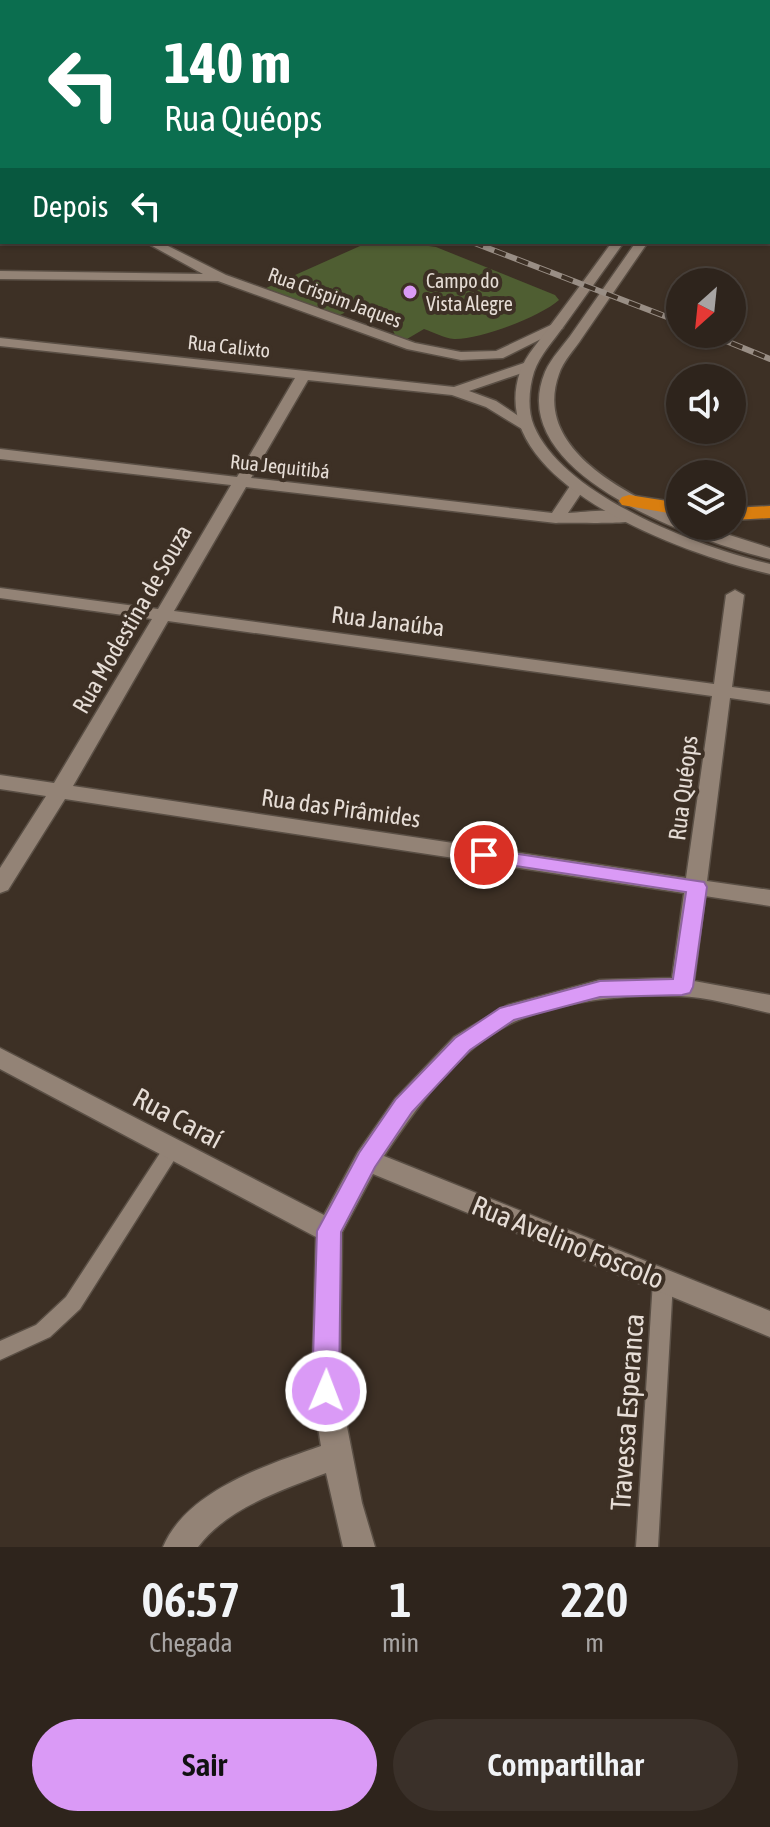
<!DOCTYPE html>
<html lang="pt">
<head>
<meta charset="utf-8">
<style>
	:root { --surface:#2e241c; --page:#3a3029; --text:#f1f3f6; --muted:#a7a4a3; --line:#49413b; --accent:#da9af6 }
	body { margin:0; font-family:"Asap Condensed",sans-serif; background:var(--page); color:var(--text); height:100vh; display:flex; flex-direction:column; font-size:30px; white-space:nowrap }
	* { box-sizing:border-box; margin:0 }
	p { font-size:26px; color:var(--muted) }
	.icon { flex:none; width:44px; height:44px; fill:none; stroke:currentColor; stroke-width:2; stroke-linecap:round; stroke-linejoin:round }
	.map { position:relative; height:1547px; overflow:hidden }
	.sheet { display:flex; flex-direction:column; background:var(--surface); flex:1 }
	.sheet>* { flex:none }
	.banner { position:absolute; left:0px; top:0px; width:770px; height:244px; box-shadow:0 2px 6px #0004,0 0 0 2px var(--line); background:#0b6e4f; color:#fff; overflow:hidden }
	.needle { width:52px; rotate:207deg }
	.controls { position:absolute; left:666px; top:268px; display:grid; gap:16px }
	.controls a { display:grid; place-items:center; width:80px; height:80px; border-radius:50%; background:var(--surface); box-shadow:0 2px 6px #0004,0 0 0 2px var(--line); font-size:40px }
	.pin { position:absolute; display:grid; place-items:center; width:68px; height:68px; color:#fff; margin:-34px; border:4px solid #fff; border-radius:50%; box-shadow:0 2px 8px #0007 }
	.me { position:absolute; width:88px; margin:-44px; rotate:1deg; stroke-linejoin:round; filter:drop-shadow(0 0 6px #0008) }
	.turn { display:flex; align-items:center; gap:28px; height:168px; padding:0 32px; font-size:36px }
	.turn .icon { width:104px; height:104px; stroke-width:2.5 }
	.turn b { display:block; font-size:56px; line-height:68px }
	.then { display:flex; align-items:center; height:76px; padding:0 32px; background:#0003; gap:16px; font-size:30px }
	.eta { display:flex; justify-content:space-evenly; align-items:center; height:136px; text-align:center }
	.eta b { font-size:48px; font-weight:600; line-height:56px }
	.button { display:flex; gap:16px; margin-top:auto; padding:16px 32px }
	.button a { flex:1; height:92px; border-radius:48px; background:var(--accent); color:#111; font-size:32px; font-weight:600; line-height:92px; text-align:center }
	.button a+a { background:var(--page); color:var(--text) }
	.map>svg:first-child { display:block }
	.green { fill:#4f5e32 }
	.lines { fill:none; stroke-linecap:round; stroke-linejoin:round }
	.river { fill:#041d24; fill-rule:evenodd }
	.lane-casing { stroke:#5a4f45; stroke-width:3 }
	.street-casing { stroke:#5a4f45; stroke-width:3 }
	.secondary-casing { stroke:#5a4f45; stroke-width:3 }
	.primary-casing { stroke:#5a4f45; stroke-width:3 }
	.highway-casing { stroke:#5a4f45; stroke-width:3 }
	.lane { fill:#938376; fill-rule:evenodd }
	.street { fill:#938376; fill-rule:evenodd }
	.secondary { fill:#938376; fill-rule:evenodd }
	.primary { fill:#bd8038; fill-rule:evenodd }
	.highway { fill:#d97e0f; fill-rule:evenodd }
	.rail-casing { stroke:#998e85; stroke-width:6 }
	.rail { stroke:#3d3025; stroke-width:4; stroke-dasharray:12; stroke-linecap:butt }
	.route { fill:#da9af6; stroke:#8e64a0; stroke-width:2 }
	.poi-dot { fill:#da9af6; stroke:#3d3025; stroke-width:3 }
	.labels { text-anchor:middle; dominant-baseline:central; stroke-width:8; stroke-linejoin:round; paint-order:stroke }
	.far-poi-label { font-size:20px; fill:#e6ddd6; stroke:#3d3025; text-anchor:start }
	.far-street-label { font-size:20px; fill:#e6ddd6; stroke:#3d3025 }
	.street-label { font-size:24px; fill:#e6ddd6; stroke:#3d3025 }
	.near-street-label { font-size:28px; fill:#e6ddd6; stroke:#3d3025 }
</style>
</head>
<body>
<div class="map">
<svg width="770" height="1547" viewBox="0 0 770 1547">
	<rect width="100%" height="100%" fill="#3d3025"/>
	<path class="green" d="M369,242h30l37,5 119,48 4,5c-19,17 -80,40 -105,39 -10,-1 -21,-7 -30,-10l-17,10 -12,-4 -6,-14 -35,-13 -16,8 -72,-28z"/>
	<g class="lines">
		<path class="river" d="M376,0h25l1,2h-25z"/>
		<defs>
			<path id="lane" d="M172,1142l6,2 3,5 -3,5 -98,155 -30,28 -50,23v-19l36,-16 30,-28 100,-153z
				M663,1272l7,3 3,6 -15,266h-22l17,-266 3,-6z"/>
			<path id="street" d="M66,0h18l1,2h-18z
				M338,0h13l1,2h-13z
				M0,30l2,1v6l-2,-1z
				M0,53l2,1v6l-2,-1z
				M0,74h2v6h-2z
				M0,145h2v8h-2z
				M0,201h2v8h-2z
				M145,242h15l66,33 189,68 46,9 35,-1 55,-26 12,3 -60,30 -42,2 -54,-11 -189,-68 -218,-2v-8l203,3z
				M0,338l454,49 70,-24h10v6l-65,22 27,10 36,24 2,3 -7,4 -41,-25 -34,-12 -144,-15 -57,98 301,35 20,-30 6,-2 8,5 -18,27c20,-1 56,-7 71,6 -7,6 -68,3 -83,4l-310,-36 -72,124 540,73 12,-89 9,-5 9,5 -12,92 38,5v12l-40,-6 -23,183 63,9v16l-65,-10 -11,85 76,14v18c-29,-6 -61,-16 -91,-17 -52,-2 -114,4 -163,25 -56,24 -99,86 -132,135l386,155v26l-397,-163 -31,58 -2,159 22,112 13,44h-32l-17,-74c-44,17 -99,35 -128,74h-35c24,-57 104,-82 158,-101l-9,-55 4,-154 -316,-168v-21l324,167 34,-63 37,-53 59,-62 54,-32 92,-25 72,-2 12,-85 -619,-94 -57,91 -8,3v-25l46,-72 -46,-7v-14l54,8 98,-164 -152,-21v-10l158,21 73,-124 -231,-26v-10l237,28 58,-99 -295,-32zM168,621l544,75 -26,182 -613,-92z"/>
			<path id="secondary" d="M368,0h12l1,2h-12z
				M414,0h13l1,2h-13z
				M694,0h8l1,2h-8z
				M768,33h2v6h-2z
				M768,107h2v9h-2z
				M768,143h2v7h-2z
				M612,242h12c-20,28 -40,56 -60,84 -11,15 -24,29 -30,46 -5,16 -7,38 0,54 29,70 167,122 236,138v10c-80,-18 -288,-90 -250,-202 6,-18 20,-31 30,-46 21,-28 42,-56 62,-84z
				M636,242h12c-22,32 -44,64 -66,96 -7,11 -19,23 -23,36 -27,75 67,119 121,144v8h21l69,22v11c-70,-17 -268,-84 -225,-187 6,-14 19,-27 28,-40 21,-30 42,-60 63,-90z"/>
			<path id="primary" d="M602,0h8l1,2h-8z"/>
			<path id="highway" d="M638,0h10l1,2h-10z
				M659,0h11l1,2h-11z
				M768,166h2v11h-2z
				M768,223h2v12h-2z
				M629,495l51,8v12l-58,-10 -3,-4 3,-4z
				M770,506v12l-38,2v-12z"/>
		</defs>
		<use href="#lane" class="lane-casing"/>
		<use href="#street" class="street-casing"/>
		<use href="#secondary" class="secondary-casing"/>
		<use href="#primary" class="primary-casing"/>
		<use href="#highway" class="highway-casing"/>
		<use href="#lane" class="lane"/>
		<use href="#street" class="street"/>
		<use href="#secondary" class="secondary"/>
		<use href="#primary" class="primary"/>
		<use href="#highway" class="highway"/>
		<defs>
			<path id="rail" d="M472,242l208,80
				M709,334l61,25"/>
		</defs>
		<use href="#rail" class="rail-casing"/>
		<use href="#rail" class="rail"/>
	</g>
	<path class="route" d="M484,849l220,33 3,5 -14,100 -3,6 -8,2 -82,2 -86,23 -44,30 -58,62 -37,55 -34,65 -2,159 -4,9 -9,4 -10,-4 -4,-9 5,-160 42,-78 37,-54 59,-61 45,-30 100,-27 73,-2 13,-87 -209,-32 -2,-5z"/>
	<circle class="poi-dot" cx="410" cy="292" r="8"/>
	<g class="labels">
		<g class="far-poi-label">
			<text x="426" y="280">Campo do<tspan x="426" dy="23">Vista Alegre</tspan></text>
		</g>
		<g class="far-street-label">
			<text transform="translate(335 297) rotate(20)">Rua Crispim Jaques</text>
			<text transform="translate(229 346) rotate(6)">Rua Calixto</text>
			<text transform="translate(280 466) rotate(6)">Rua Jequitibá</text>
		</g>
		<g class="street-label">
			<text transform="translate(132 619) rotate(-60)">Rua Modestina de Souza</text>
			<text transform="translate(388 621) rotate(7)">Rua Janaúba</text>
			<text transform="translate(683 788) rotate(-83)">Rua Quéops</text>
			<text transform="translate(341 808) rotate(8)">Rua das Pirâmides</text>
		</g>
		<g class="near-street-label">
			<text transform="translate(178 1118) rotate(28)">Rua Caraí</text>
			<text transform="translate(568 1242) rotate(22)">Rua Avelino Foscolo</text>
			<text transform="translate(627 1412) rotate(-86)">Travessa Esperanca</text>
		</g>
	</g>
</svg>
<div class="controls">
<a><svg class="needle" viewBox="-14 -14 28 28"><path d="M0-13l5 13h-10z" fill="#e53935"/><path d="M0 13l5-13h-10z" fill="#a7a4a3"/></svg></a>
<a><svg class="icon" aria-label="sound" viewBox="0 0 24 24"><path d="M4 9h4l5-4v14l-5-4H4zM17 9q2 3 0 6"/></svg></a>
<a><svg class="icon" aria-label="layers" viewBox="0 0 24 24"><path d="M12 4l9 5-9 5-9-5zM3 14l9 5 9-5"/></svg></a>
</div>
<div class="pin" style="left:484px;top:855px;background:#d93025"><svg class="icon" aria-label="arrive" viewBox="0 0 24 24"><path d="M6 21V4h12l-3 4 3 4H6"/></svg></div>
<svg class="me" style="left:326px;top:1391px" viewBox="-20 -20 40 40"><circle r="17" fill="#da9af6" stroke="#fff" stroke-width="3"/><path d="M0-11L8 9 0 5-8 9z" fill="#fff"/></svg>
<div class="banner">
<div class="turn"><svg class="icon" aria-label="left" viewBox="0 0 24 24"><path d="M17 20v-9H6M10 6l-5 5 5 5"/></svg><div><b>140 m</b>Rua Quéops</div></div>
<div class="then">Depois<svg class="icon" aria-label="left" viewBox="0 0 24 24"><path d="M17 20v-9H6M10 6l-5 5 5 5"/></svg></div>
</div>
</div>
<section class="sheet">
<div class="eta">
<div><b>06:57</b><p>Chegada</p></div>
<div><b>1</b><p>min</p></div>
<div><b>220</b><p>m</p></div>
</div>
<div class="button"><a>Sair</a><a>Compartilhar</a></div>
</section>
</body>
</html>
